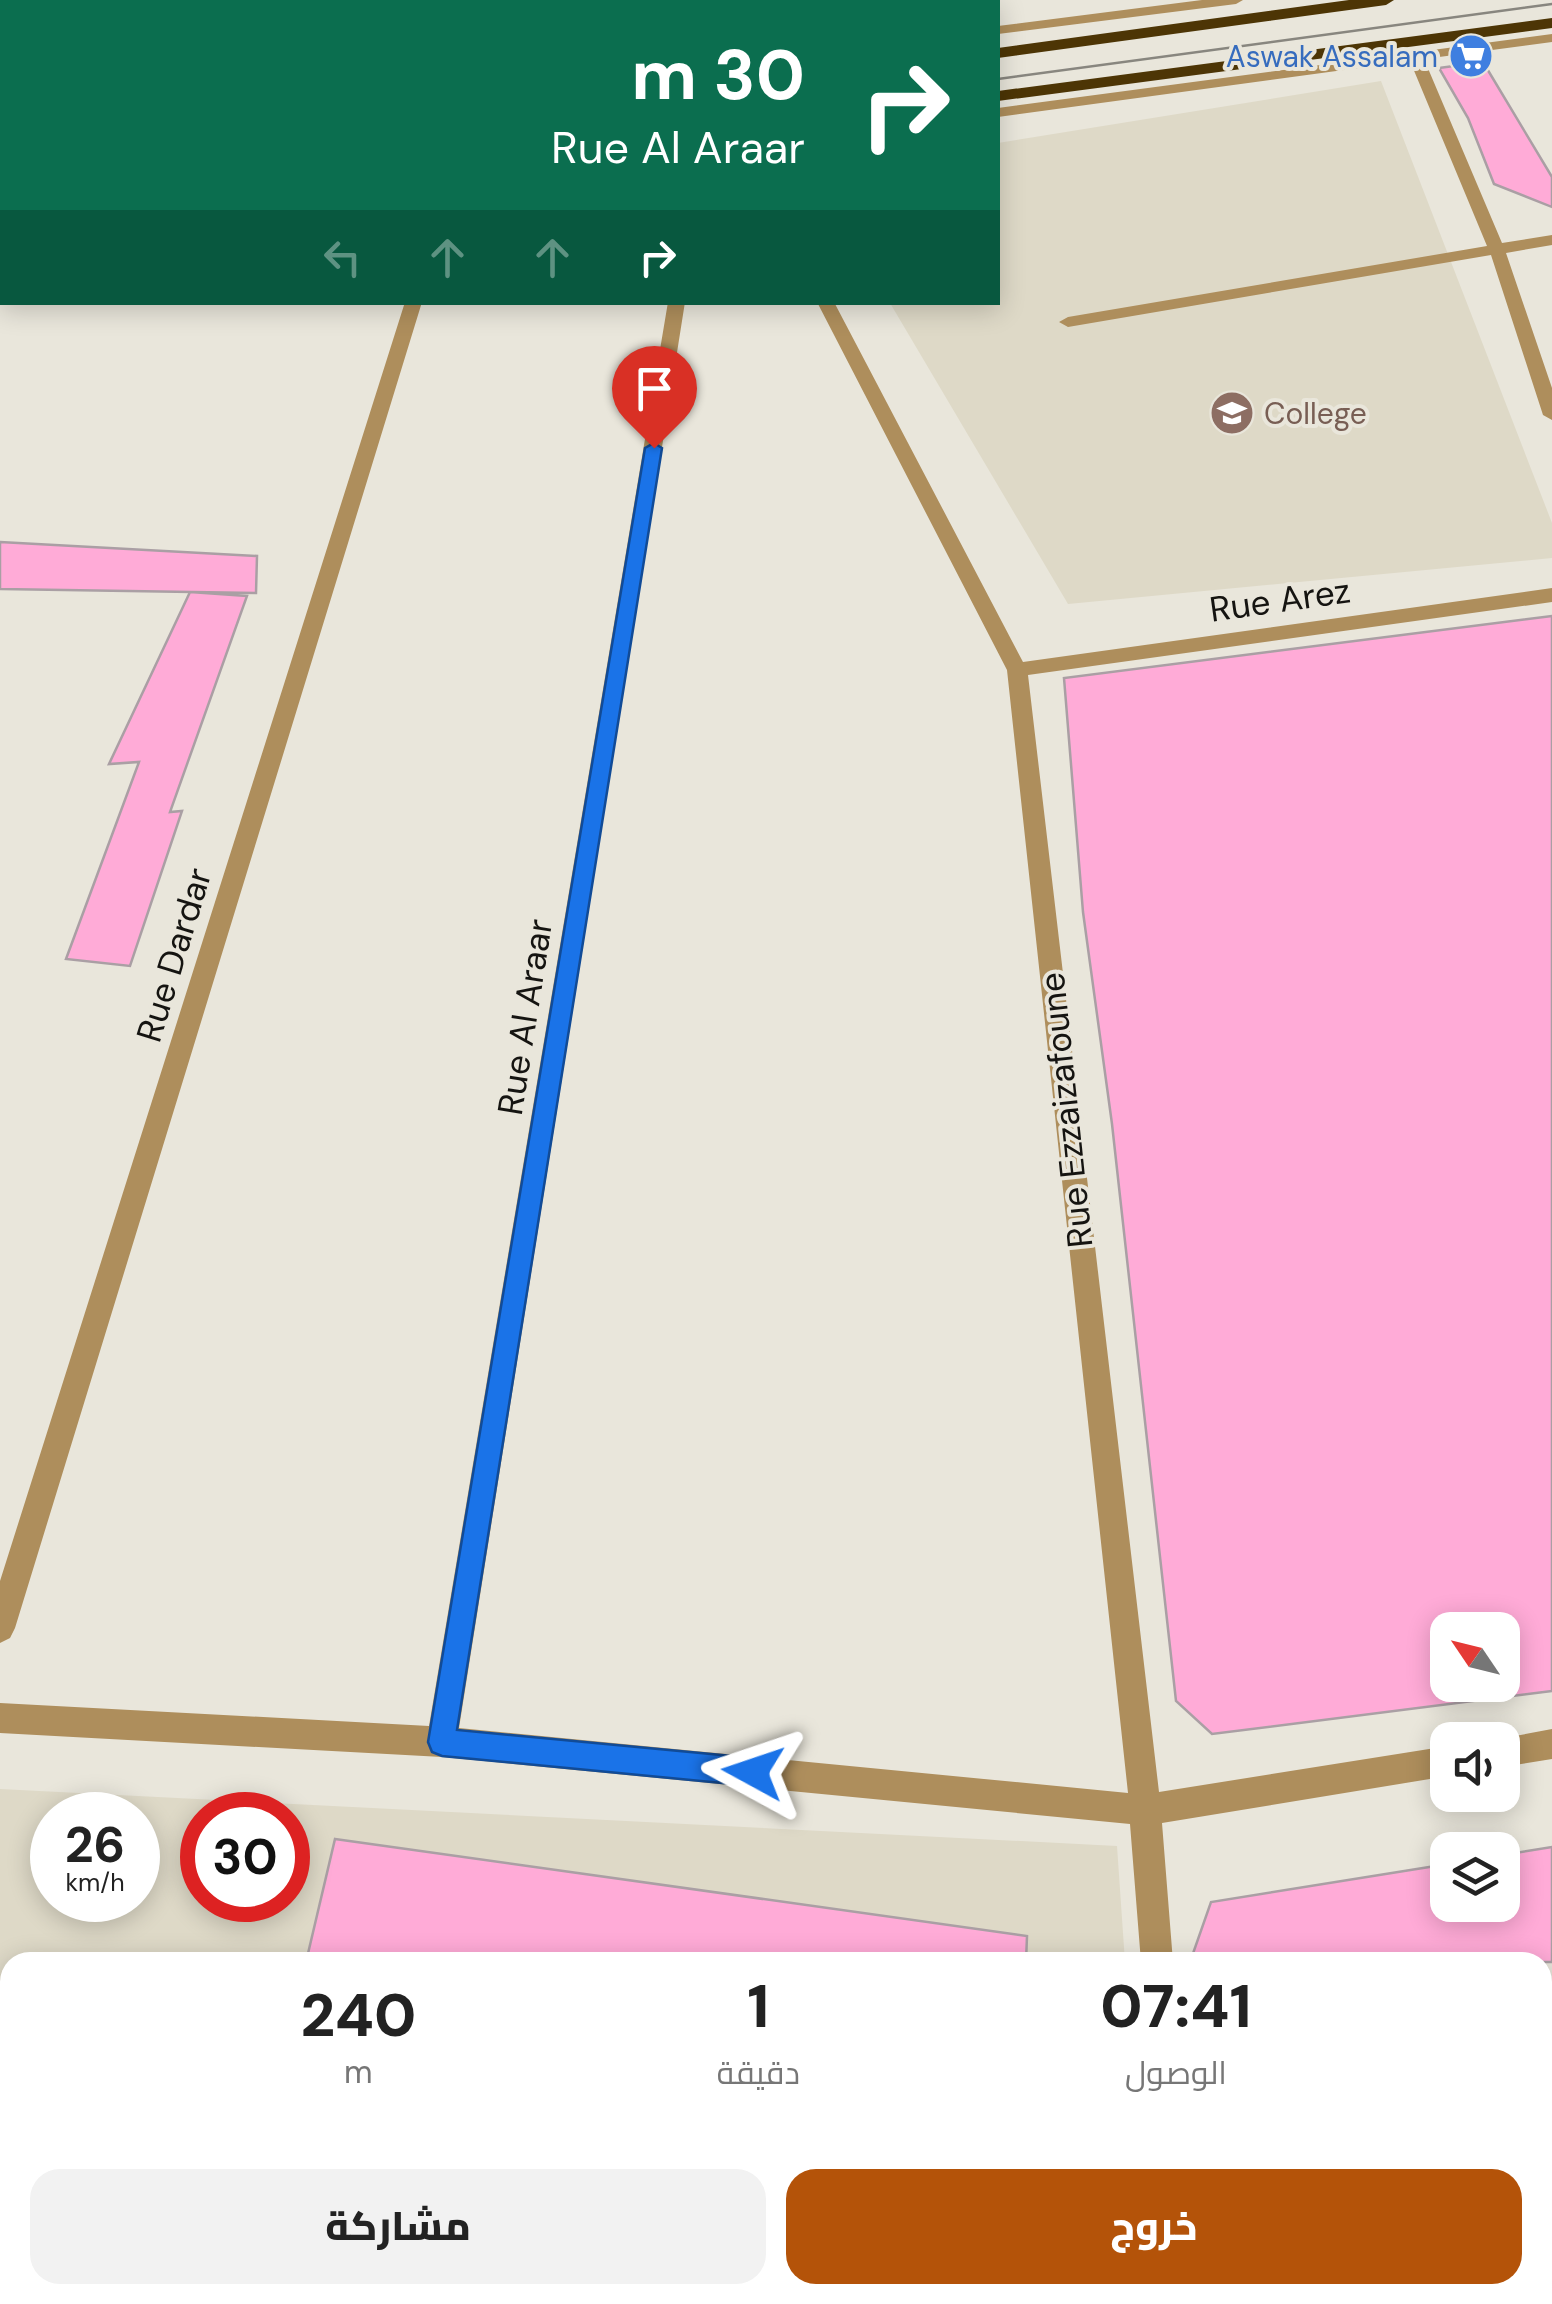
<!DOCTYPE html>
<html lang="ar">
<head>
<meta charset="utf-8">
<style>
	:root { --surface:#fff; --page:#f2f2f2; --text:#222; --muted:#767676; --accent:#b45309 }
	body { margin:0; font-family:"DM Sans",Cairo,sans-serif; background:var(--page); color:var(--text); direction:rtl; height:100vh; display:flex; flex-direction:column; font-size:38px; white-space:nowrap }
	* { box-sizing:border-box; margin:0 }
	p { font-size:32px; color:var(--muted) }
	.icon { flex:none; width:55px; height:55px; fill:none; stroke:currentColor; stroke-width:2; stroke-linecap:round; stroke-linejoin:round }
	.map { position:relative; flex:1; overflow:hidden; direction:ltr }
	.side { position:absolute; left:0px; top:1952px; width:1552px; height:352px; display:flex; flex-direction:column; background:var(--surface); border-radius:30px 30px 0 0; box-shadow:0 5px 25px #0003; direction:rtl }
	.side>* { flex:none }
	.top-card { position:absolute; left:0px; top:0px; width:1000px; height:305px; box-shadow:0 5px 25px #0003; direction:rtl; background:#0b6e4f; color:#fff; overflow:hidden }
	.needle { width:65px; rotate:305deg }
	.controls { position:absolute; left:1430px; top:1612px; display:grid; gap:20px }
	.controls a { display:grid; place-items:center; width:90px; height:90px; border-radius:20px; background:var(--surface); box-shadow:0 5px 25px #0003; font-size:50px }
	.speed { position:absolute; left:30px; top:1792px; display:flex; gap:20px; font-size:50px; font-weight:700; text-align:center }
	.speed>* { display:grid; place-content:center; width:130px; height:130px; border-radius:50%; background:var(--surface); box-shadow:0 5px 25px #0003; line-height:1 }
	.speed small { font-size:25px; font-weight:400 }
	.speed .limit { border:15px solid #d22; background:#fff; color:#111 }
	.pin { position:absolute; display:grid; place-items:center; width:85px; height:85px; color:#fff; margin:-102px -42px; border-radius:50% 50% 50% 0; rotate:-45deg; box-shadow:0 0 10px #0007 }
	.pin .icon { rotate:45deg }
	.me { position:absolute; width:110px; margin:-55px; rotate:275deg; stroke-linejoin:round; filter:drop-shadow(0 0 8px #0008) }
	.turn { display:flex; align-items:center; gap:35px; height:210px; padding:0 30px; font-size:45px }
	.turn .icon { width:130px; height:130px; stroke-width:2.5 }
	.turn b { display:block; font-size:70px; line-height:85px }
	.lanes { display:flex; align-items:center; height:95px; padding:0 30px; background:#0003; justify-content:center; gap:50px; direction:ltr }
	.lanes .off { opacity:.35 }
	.eta { display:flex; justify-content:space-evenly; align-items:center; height:170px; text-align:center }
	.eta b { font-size:60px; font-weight:800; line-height:70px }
	.button { display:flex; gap:20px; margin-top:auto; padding:20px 30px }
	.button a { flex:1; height:115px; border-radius:30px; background:var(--accent); color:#fff; font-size:40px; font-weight:800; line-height:115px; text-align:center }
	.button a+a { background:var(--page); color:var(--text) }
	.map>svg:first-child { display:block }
	.built { fill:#ded9c7; fill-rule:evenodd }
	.building { fill:#ffabd7; stroke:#aa9fa4; stroke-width:2.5; fill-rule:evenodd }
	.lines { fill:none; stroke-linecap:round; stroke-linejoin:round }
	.minor { fill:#ae8e5c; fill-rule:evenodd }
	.highway { fill:#4d3505; fill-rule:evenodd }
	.tram { stroke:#88867f; stroke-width:2.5 }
	.route { fill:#1a73e8; stroke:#114b97; stroke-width:2.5 }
	.labels { text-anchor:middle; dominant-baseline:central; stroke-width:8; stroke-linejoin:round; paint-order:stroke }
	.far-shop-label { font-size:30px; fill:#366cbe; stroke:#e9e6db; text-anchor:end }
	.far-education-label { font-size:30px; fill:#785e54; stroke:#e9e6db; text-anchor:start }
	.street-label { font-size:35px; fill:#151411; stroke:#e9e6db }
</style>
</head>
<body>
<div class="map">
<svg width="1552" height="2304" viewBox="0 0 1552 2304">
	<rect width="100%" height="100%" fill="#e9e6db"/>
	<path class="built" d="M1381,81l171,442v35l-484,46 -178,-301 108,-1v-159z
		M0,1789l1117,57 8,116h-1115v333h1139l1,9h-1150zM52,1815h86v85h-86zM202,1815h86v85h-86z"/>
	<path class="building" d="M1483,62l69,115v30l-58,-23 -26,-66 -29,-50z
		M0,542l257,14 -1,37 -256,-4z
		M190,592l57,4 -77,216 12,-1 -52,155 -64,-7 73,-197 -30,2z
		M1552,616v1075l-340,43 -36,-33 -64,-577 -29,-212 -19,-234zM1448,1630h54v55h-54z
		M335,1839l692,97 -1,26h-720z
		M1552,1847v115h-362l21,-60 237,-38v41h54v-50z"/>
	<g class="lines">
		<path class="minor" d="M1202,0h41l-7,4 -238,30v-8z
			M1552,34v8l-128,17 78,184 50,-8v10l-46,8 46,135v32l-9,-5 -52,-160 -423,72 -9,-5 9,-5 419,-71 -77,-185 -412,56v-9z
			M0,150h2v10h-2z
			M2,241v10l-2,1v-10z
			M405,302h17l-407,1326 -5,10 -10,5v-62z
			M668,302h17l-226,1426 669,65 -121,-1123 -190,-368h17l189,360 529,-74v14l-524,73 131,1117 289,-46v30l-286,47 11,139h-32l-11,-138 -688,-67 -442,-24v-30l429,23z
			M1552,1729v30l-50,8v-27h-8z
			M1167,2295h36l1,9h-36z"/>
		<path class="highway" d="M1349,0h45l-8,5 -388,53v-10z
			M1552,18v10l-554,73v-10z
			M0,180h2v12h-2z
			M0,222h2v12h-2z"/>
		<path class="tram" d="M998,79l554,-75"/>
	</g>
	<path class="route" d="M654,443l8,5 -205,1282 296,28 10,4 4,10 -4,10 -10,4 -311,-30 -10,-4 -4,-10 217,-1294z"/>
	<defs>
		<symbol id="supermarket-disc" viewBox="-11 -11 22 22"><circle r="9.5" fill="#3f7fe0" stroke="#e9e6db"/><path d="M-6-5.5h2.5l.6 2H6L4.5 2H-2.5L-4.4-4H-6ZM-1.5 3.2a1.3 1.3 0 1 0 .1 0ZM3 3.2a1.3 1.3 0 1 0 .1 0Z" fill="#fff"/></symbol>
		<symbol id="university-disc" viewBox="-11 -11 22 22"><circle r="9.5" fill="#8d6e63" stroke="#e9e6db"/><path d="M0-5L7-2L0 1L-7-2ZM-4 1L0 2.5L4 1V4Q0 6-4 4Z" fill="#fff"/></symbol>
	</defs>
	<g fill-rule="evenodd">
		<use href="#supermarket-disc" x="1446" y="31" width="50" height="50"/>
		<use href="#university-disc" x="1207" y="388" width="50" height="50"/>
	</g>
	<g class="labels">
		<g class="far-shop-label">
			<text x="1438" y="56">Aswak Assalam</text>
		</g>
		<g class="far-education-label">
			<text x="1264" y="413">College</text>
		</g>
		<g class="street-label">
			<text transform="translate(1280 600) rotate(-8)">Rue Arez</text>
			<text transform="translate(174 955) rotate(-73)">Rue Dardar</text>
			<text transform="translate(525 1017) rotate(-81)">Rue Al Araar</text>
			<text transform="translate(1066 1110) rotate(-96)">Rue Ezzaizafoune</text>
		</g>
	</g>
</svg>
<div class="controls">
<a><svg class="needle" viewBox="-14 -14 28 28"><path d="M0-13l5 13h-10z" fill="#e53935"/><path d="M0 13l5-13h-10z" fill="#767676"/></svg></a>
<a><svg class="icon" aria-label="sound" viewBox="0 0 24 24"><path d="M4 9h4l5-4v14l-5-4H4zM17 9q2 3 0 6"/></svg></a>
<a><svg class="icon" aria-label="layers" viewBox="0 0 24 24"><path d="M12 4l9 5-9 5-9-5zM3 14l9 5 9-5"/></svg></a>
</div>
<div class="speed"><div>26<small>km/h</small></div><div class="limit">30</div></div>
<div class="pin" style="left:654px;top:448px;background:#d93025"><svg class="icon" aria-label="arrive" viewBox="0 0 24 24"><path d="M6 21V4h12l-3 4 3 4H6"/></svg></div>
<svg class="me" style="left:753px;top:1772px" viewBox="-20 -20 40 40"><path d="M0-17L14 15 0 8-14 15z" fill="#1a73e8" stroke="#fff" stroke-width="4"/></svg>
<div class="top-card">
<div class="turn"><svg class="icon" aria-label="right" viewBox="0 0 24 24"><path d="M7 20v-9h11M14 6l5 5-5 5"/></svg><div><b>30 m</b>Rue Al Araar</div></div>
<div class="lanes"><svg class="icon off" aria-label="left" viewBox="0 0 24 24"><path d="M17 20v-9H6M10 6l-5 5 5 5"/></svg><svg class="icon off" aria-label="ahead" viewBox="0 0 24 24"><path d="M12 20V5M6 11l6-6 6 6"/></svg><svg class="icon off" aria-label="ahead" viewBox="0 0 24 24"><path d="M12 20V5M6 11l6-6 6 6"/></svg><svg class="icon" aria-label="right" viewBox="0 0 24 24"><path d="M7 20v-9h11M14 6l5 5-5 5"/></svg></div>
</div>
<section class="side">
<div class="eta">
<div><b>07:41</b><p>الوصول</p></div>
<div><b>1</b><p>دقيقة</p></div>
<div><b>240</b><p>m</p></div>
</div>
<div class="button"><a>خروج</a><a>مشاركة</a></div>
</section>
</div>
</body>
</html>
